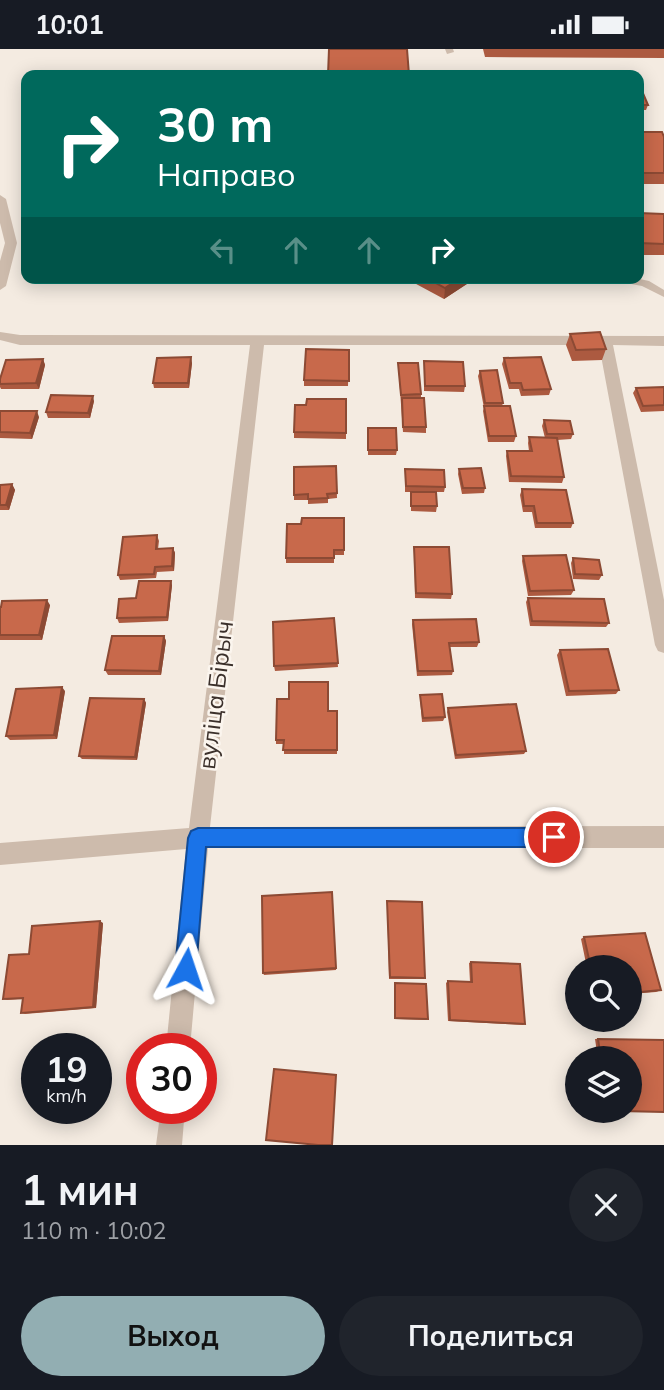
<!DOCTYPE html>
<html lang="ru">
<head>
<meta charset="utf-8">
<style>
	:root { --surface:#171b24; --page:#20242c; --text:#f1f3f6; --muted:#9ea1a6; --accent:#92aeb2 }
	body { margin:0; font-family:Mulish,sans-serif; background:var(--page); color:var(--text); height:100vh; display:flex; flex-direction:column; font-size:26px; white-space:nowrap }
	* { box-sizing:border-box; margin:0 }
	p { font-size:23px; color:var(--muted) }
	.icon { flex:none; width:38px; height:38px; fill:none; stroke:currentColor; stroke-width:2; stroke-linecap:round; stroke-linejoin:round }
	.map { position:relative; height:1096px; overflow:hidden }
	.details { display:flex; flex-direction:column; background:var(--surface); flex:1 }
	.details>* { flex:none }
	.top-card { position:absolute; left:21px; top:21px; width:623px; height:214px; border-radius:14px; box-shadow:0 4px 18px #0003; background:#00695c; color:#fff; overflow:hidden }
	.controls { position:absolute; left:565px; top:906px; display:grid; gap:14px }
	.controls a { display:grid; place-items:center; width:77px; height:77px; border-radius:50%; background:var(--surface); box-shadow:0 4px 18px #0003; font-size:35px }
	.speed { position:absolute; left:21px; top:984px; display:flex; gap:14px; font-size:35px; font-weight:700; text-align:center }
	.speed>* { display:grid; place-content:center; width:91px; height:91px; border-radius:50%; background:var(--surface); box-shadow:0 4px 18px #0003; line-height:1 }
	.speed small { font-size:18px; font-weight:400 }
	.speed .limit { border:10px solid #d22; background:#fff; color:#111 }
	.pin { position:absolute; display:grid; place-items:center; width:60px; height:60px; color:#fff; margin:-30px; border:4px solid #fff; border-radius:50%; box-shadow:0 2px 7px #0007 }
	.me { position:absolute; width:77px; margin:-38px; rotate:5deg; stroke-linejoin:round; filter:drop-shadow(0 0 5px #0008) }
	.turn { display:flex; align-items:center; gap:24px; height:147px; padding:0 21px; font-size:32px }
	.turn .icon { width:91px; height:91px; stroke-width:2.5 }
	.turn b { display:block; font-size:49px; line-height:60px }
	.lanes { display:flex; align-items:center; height:66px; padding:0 21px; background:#0003; justify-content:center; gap:35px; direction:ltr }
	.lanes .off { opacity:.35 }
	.round { display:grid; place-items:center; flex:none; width:74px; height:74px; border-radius:37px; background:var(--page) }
	.head { display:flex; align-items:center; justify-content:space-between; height:119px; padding:0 21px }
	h1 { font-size:42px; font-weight:700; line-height:52px }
	.action { display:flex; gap:14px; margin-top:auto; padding:14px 21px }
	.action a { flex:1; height:80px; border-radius:42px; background:var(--accent); color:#111; font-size:28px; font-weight:700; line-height:80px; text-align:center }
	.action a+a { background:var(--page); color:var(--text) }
	.status { display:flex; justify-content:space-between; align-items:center; height:49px; padding:0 35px; background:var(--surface); direction:ltr }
	.status svg { height:19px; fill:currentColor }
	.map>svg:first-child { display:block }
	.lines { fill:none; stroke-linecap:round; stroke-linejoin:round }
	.service { fill:#cdbbac; fill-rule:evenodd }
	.minor { fill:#cdbbac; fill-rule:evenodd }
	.wall { fill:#ac5a40 }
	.shaded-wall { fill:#8c4a34 }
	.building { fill:#c8694b; stroke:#8c4a34; stroke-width:2 }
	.route { fill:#1a73e8; stroke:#114b97; stroke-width:2 }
	.labels { text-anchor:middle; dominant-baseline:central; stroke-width:5; stroke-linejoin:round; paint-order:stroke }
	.street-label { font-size:24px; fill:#3b302b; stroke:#fbf5ee }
</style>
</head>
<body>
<div class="status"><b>10:01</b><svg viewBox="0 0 49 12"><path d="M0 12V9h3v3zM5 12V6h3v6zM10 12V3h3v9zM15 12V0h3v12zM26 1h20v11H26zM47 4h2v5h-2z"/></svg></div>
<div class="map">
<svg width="664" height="1096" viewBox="0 0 664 1096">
	<rect width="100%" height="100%" fill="#f4ebe1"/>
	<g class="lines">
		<path class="service" d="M445,0h8l1,3 -7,2z
			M484,229h151l14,3 15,9v7l-22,-11 -16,-3 -137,-2z"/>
		<path class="minor" d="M0,146l6,4 11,44 -11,43 -6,4v-29l5,-18 -5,-20z
			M0,283l20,3 644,1v10l-51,-1 51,255v53l-6,-2 -3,-6 -56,-300h-335l-54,482 454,-1v22h-456l-18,200h-24l20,-199 -186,16v-22l189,-15 61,-483h-230l-20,-5z
			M161,1059h24l-3,37h-26z"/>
	</g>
	<path class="wall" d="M483,0h181v9l-179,-1z
		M639,35l9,21 -2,5h-7z
		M639,83l25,5v47h-25z
		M639,164l25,1v41h-25z
		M405,229h71l-32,21z
		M570,285l36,15 -4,11 -30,1 -6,-16z
		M349,301l-1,36h-44v-6z
		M504,309l47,31 -2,6 -28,1 -2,-7h-10l-7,-25z
		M43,310l2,6 -6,24h-38l-1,-2v-8z
		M424,312l41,25 -1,6 -40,-1z
		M192,314l-3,25h-35l-1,-5z
		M398,314l23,31v4l5,29v6l-23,-1z
		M480,322l23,32 -1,3 14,30 -2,6h-26l-5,-31 1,-3 -6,-32z
		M664,338v24l-23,1 -8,-19 3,-5z
		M346,350v40l-52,-1v-6l12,-27z
		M94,352l-4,17h-42l-2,-6z
		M0,362l39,6 -7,22 -32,-1z
		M544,371l29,14 -2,5 -14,1 7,37 -2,6 -53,-1 -3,-26 1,-5h22l-1,-8 1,-6 16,1 -3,-12z
		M368,379l29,22 -1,5h-28z
		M336,417l1,32 -9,1v4l-20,1v-4h-14v-33z
		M405,420l40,18 -1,5h-39z
		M459,420l26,19 -1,5 -22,1 -4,-20z
		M12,435l3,6 -6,20h-9v-25z
		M522,440l51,34 -2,5h-36l-3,-16h-9l-3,-17z
		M411,443l26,14 -1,6 -25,-1z
		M344,469v37h-10v8h-48v-5l15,-34z
		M157,486l2,6 -1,8 15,-1 2,5 -1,18 -17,1 -1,6 -36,2 -2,-5z
		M414,498l38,47 -1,5 -36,-1z
		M523,507l51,34 -3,5 -43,1 -6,-35z
		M573,509l29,17 -3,5 -26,-1 -2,-16z
		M172,536l-4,36 -49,2 -2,-5 19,-20z
		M528,549l81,25 -3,4 -76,-1 -4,-24z
		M50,556l-8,35h-42v-33z
		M334,569l4,49 -63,4 -1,-5z
		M413,571l66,22 -2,5h-27l3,24 -1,4 -35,1 -5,-52z
		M164,587l2,5 -5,34h-53l-3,-5z
		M560,601l59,40 -3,4 -50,2 -9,-41z
		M65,642l-8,48 -47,1 -4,-4z
		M420,646l25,22 -2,4 -21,1 -2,-23z
		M144,650l2,4 -9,57 -55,-1 -3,-3z
		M448,659l78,43 -2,3 -69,5 -8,-47z
		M328,662h9v43h-53v-10h-8v-4z
		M387,852l38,77 -1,1h-35z
		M103,874l-7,85 -71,6 -4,-1 2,-14 -16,1 -4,-1 26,-45z
		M645,884l16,57 -5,2 -26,2v-26h-43l-6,-29 3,-2z
		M471,913l54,62 -2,1 -75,-4 -2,-38 2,-2 22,1 -1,-19z
		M336,919v2l-72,5 -1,-2z
		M395,934l33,36 -2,1 -32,-1z
		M595,990h3l32,20h-32z"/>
	<path class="shaded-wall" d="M460,229h16l-32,21 1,-11z
		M191,308l1,6 -3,25 -1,-5z
		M43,310l2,6 -6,24 -3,-6z
		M93,347l1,5 -4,17 -2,-5z
		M37,362l2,6 -7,22 -2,-6z
		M12,435l3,6 -6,20 -3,-5z
		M173,499l2,5 -1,18 -2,-5z
		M171,532l1,4 -4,36 -1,-4z
		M47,551l3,5 -8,35 -3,-5z
		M164,587l2,5 -5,34 -2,-4z
		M62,638l3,4 -8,48 -3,-4z
		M144,650l2,4 -9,57 -2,-3z
		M100,872l3,2 -7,85 -3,-1z"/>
	<path class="building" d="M329,0h78l2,26h-81z
		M639,35l9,21h-9z
		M639,83h23l2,5v36h-25z
		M639,164l25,1v30l-25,-1z
		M427,229h33l-15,10z
		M600,283l6,17 -30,1 -6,-16z
		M306,300l43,1v31l-45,-1z
		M191,308l-3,26h-35l4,-25z
		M541,308l10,32 -28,1 -2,-7h-11l-6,-25z
		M43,310l-7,24 -36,1v-5l6,-19z
		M424,312l39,1 2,24h-40z
		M398,314h20l3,31 -20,1z
		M497,321l6,33h-18l-5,-32z
		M664,338v18l-21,1 -7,-18z
		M51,346l42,1 -5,17 -42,-1z
		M402,349h22l2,29h-23z
		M307,350h39v34l-52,-1 1,-27h11z
		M484,357h26l6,30h-27z
		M0,362h37l-7,22 -30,-1z
		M544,371l26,1 3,13h-26z
		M368,379h28l1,22h-29z
		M529,388l28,1 7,39 -53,-1 -4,-25h25z
		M336,417l1,27 -10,1 1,4 -20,1v-5l-14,1v-28z
		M481,419l4,20h-22l-4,-19z
		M405,420l39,1 1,17 -39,-1z
		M12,435l-6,21h-6v-20z
		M522,440l44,1 7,33h-36l-3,-17h-10z
		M411,443h25l1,14h-26z
		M302,469h42v32h-10v8h-48l1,-34h14z
		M157,486l-1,14 17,-1 -1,18 -17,1 -1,7 -36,1 5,-38z
		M414,498h35l3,47 -36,-1z
		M566,506l8,35 -44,1 -7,-35z
		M573,509l26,2 3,15 -27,-1z
		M139,532h32l-4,36 -50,1 2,-19 17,-1z
		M528,549l76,1 5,24 -77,-2z
		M47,551l-8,35h-39v-28h1l1,-6z
		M334,569l4,45 -64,3 -1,-44z
		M476,570l3,23 -30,1 4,28h-35l-5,-51z
		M112,587h52l-5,35 -54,-1z
		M608,600l11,41 -50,1 -9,-41z
		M289,633h39v29h9v39h-54l1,-10h-8l1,-41h12z
		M62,638l-8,48 -48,1 10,-47z
		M442,645l3,23 -22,1 -3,-23z
		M90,649l54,1 -9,58 -56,-1z
		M516,655l10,47 -70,4 -8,-47z
		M332,843l4,76 -73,5 -1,-77z
		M387,852l35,1 3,76 -35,-1z
		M100,872l-7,86 -72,6 2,-15 -20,1 6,-44 20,-1 3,-28z
		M645,884l16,57 -31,3v-25h-39l-7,-31z
		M471,913l49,2 5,60 -75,-4 -2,-39 24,1z
		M395,934l31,1 2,35 -33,-1z
		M598,990l66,1v72l-44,-1h10v-52h-29z
		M274,1020l62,6 -4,70h-14l-52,-5z"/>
	<path class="route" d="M198,779h356l7,3 3,6 -3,7 -7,3h-348l-10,122 -3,8 -7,3 -8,-3 -3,-8 13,-131 3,-7z"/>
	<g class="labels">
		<g class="street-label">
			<text transform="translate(215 646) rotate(-83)">вуліца Бірыч</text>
		</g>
	</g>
</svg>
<div class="controls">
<a><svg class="icon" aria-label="search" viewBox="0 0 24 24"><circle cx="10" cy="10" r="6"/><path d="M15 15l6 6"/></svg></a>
<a><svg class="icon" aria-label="layers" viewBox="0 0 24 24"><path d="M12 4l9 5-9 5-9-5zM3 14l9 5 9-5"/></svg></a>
</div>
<div class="speed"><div>19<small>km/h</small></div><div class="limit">30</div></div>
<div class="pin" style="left:554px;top:788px;background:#d93025"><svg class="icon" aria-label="arrive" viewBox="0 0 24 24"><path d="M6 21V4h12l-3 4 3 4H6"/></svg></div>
<svg class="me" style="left:186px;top:920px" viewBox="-20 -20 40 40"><path d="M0-17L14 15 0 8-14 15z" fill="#1a73e8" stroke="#fff" stroke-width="4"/></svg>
<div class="top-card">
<div class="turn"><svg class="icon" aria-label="right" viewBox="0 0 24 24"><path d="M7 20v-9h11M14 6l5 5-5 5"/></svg><div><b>30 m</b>Направо</div></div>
<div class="lanes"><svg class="icon off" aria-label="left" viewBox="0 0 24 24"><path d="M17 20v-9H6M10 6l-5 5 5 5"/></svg><svg class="icon off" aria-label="ahead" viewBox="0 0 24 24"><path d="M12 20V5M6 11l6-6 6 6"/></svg><svg class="icon off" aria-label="ahead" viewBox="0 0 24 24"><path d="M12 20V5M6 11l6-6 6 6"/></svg><svg class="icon" aria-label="right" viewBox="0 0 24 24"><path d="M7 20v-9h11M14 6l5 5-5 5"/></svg></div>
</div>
</div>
<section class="details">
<div class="head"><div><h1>1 мин</h1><p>110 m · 10:02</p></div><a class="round"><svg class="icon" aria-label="close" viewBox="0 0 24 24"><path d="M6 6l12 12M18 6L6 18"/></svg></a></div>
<div class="action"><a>Выход</a><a>Поделиться</a></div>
</section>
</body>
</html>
